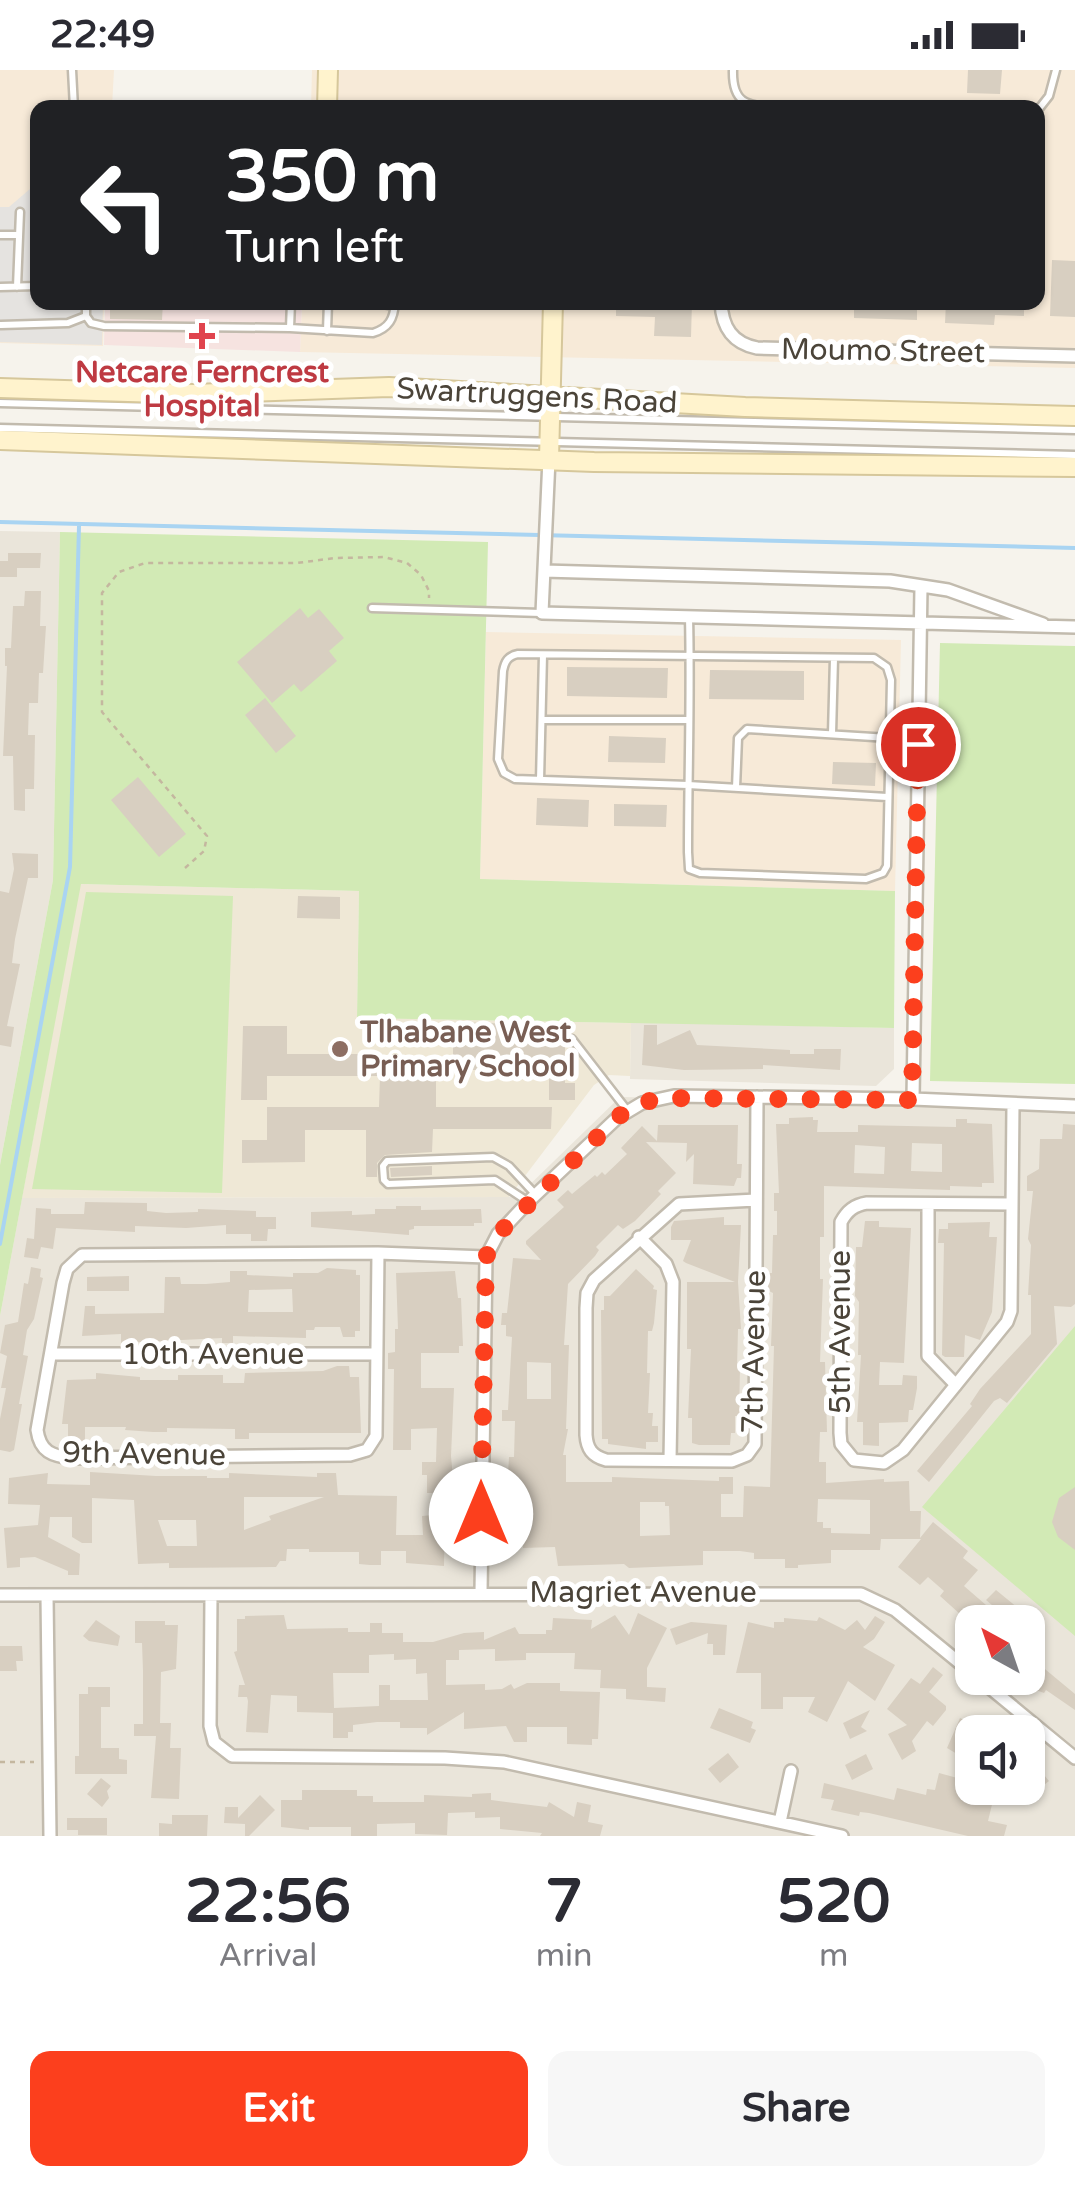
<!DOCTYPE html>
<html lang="en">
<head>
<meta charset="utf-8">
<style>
	:root { --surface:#fff; --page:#f7f7f7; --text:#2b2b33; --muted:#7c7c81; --accent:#fc3f1d }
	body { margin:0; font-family:"Varela Round",sans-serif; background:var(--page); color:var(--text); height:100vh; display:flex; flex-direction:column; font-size:38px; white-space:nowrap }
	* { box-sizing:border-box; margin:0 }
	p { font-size:32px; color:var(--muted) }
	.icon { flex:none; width:55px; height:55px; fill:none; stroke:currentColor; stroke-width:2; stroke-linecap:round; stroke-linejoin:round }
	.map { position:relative; height:1766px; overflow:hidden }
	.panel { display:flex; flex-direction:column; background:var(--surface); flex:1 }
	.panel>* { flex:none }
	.banner { position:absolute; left:30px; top:30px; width:1015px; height:210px; border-radius:20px; box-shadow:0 2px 8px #0004; background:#202124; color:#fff; overflow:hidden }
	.needle { width:65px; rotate:320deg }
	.controls { position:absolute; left:955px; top:1535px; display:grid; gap:20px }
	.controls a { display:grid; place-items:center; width:90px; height:90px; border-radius:20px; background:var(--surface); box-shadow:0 2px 8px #0004; font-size:50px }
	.pin { position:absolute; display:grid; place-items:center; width:85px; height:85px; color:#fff; margin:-42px; border:5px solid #fff; border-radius:50%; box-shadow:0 2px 10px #0007 }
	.me { position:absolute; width:110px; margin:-55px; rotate:0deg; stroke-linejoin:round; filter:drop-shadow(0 0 8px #0008) }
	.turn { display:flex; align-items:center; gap:35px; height:210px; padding:0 30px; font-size:45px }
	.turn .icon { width:130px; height:130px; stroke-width:2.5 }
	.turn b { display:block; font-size:70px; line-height:85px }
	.eta { display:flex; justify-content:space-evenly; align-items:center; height:170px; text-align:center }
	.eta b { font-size:60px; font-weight:800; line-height:70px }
	.primary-button { display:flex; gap:20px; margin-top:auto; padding:20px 30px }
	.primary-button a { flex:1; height:115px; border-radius:20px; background:var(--accent); color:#fff; font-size:40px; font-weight:800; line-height:115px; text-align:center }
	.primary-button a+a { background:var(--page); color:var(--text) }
	.status { display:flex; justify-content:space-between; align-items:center; height:70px; padding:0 50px; background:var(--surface); direction:ltr }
	.status svg { height:28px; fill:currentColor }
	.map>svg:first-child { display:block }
	.residential { fill:#eae5da; fill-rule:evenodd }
	.commercial { fill:#f7ead8 }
	.education { fill:#efe8d6 }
	.medical { fill:#f6e3e0 }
	.green { fill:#d2eab5 }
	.parking { fill:#e5e3e0 }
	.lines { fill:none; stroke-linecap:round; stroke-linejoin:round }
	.stream { stroke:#a9d4f2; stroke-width:4 }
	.building { fill:#d8cfc1; fill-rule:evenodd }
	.lane-casing { stroke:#c2bbae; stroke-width:11 }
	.street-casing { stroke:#c2bbae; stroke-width:16 }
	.secondary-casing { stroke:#d6c79b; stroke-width:22 }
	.path { stroke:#c4b79f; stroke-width:2.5; stroke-dasharray:5 5; stroke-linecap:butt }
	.lane { stroke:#fff; stroke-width:6 }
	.street { stroke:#fff; stroke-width:11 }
	.secondary { stroke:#fff3cd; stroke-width:18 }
	.route { stroke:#fc3f1d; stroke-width:18; stroke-dasharray:0 32.4 }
	.health-dot { fill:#e0444e; stroke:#fff; stroke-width:4 }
	.education-dot { fill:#8d6e63; stroke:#fff; stroke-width:4 }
	.labels { text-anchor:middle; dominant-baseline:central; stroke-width:10; stroke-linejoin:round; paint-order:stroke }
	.street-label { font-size:30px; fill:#4b4439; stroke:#fff }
	.health-label { font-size:30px; font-weight:bold; fill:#be3a42; stroke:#fff }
	.education-label { font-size:30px; font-weight:bold; fill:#785e54; stroke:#fff; text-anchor:start }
</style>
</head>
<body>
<div class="status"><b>22:49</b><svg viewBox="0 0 49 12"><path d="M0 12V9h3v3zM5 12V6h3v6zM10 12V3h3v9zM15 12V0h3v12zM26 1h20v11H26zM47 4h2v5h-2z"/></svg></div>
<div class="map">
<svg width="1075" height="1766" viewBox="0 0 1075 1766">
	<rect width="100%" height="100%" fill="#f6f3ec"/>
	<path class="residential" d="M0,461l60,1 -7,348 -53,285z
		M631,952l263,6v41l-18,17 -246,-7z
		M620,1027l455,7v732h-1075v-520l22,-118 495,-1zM972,1552h56v56h-56zM972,1662h56v56h-56z"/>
	<path class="commercial" d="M0,0h114l-2,37 -74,1v194l66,1 -1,43 -103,-3z
		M312,0h763v298l-775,-16 2,-49 736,-1v-194l-727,-1z
		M486,562l415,8 -6,251 -415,-12z"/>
	<path class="education" d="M80,814l279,7 -2,127 274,5 -1,53 -21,-1 -15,10 -85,112 -487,1z"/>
	<path class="medical" d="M105,233h197l-2,49 -196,-7z"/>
	<path class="green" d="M60,462l428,10 -8,337 415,12 -1,137 -537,-10 2,-127 -278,-7 -81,432v-151l53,-285z
		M940,573l135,3v438l-145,-3z
		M86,822l147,4 -11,297 -190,-4z
		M1075,1256v310l-153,-129z"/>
	<path class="parking" d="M37,113l1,119 65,1 -1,42 -102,-3v-135h9z"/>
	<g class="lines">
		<path class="stream" d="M0,452l1075,26
			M0,1174l70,-377 9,-341"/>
	</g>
	<path class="building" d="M968,0h34l-2,24 -33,-1z
		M1052,190l23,1v56l-25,-1z
		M110,232h53l-1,18 -52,-1z
		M616,232h76l-1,35 -37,-1 1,-19 -39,-1z
		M854,232h63v18l-63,-2z
		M946,232h78v14l-29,-1 -1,10 -49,-2z
		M8,483h33l-1,15h-23v9h-17v-16h8z
		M25,521h16l-1,35h6l-3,47h-4l-1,30h-9l-1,32h7l-1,54h-9v22l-11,-1 -1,-54h-10l4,-90h-2v-18h6l2,-42h11z
		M300,538l8,10 11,-9 25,29 -15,13 8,10 -36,31 -7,-8 -22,19 -35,-41z
		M567,597l101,1 -1,30 -100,-2z
		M710,600l94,1v29l-95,-1z
		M265,628l31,38 -20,17 -31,-38z
		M609,666l57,2 -1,25 -57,-1z
		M833,692l43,1 -1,23 -43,-2z
		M138,707l48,57 -27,23 -48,-57z
		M537,728l52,2 -1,27 -52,-2z
		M614,734l53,1 -1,22 -52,-1z
		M12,783l26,1v24h-10l-13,61 -3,24 8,1 -13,62 7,1 -3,20 -11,-2v-154l9,2 5,-24z
		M298,826l42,1v22l-43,-1z
		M453,952l102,3 10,19v39h10v17h-26v-30h-113v37h116l-1,22h-118l-1,23 -47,3 -8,8v14h-11v-47h-61v32l-63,1v-23h25v-33h112l1,-31h-113v24h-26l2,-74h44v28h82v4l84,-1z
		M644,955h13v20l33,-15 7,15 93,5v4h24v-5h27l-1,21 -77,-5v4l-79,1 -42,-5z
		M813,1047v3h5l-1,12h41v-7l98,2v-8h11v4l25,1 2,59h-12v4l-32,-1v4l-126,-4v51h-4v42h3l-3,83h5l2,70h-7l-1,30h7v21l58,-4v3l25,-1 1,30h11l-1,27 13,-16 35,29 -5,7 15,12 -14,16 22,19 -15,19 -31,-28 4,-5 -16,-14 -8,8 -22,-18 23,-28h-40l-1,11h-49v13l-33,2v3h-13v-9h-31v-6l-14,-2h-37v14l-74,3 -5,-4 -66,2 -3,-19 -32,1 2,-45h-11v-10l-7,-1 2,-35h5l1,-36h-13v-11h6l4,-73 -6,-1v-11h-5l1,-12h5l6,-55 28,2 -15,-16v-3l38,-34 -7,-7 11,-10 4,4 23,-19 2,2 5,-5 3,3 22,-21 -6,-6 21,-22 15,15 1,-16h80l-1,39h5l-1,14h-4l-3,8 -41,-2 1,-30 -8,8 1,-19 -41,-1 30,31 -18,18 3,3 -26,27 -12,8 -5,-4 -22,22 3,3 -4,6 -27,28 -4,61h5l-3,84h2l-5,26h3v27h46v-5l107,4v-4h14v17h-12v23h22l1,-31 26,1 4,-141h-3l2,-53 -6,-3 1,-17h4l1,-38h4v-24h-3v-18h5l-3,-69h13v-6zM912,1073l30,1v28l-31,-1zM855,1075l30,2 -1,27 -30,-1zM527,1292l24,1v36h-24zM818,1429l52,1v34l-39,-1v-5h-8v-6h-6zM640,1432h25v4h4l1,29 -30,1z
		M1063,1054l12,1v179l-4,3 -17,-1 3,38 -50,59 -7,-5 -6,3 -65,81 -12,-11 55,-65 -2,-2 10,-15 51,-55v-39h-3l3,-50 -3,-6 5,-48h-6v-15l12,-7 1,-30h22z
		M432,1096v9l-41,2 -1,-9z
		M85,1132l62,1v8l19,2 32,-1v-3l58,2v6h20v12h-8l-1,12h-16v-7h-25v-9l-40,3 -51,-2v6l-79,-4 -3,21 -12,-2 -3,12 -14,-2 3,-19 7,1 2,-31 15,1v5h33z
		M396,1136h25v4l60,-1 1,14h-8v3h-60v3l-5,1v5l-98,-8v-15l41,-1v4l23,-1v-5h21z
		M724,1147v8h17l-3,57 3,47h-3l-1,39h3l-1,48h-4v17h-4l-1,12h-31l-7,-2v-25h-4l3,-69h-4v-67h48l-49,-19 -3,-2 8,-21h-20v-13l3,-6z
		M865,1151h14v6l32,1 -7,135 -24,-1 -1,23h23l1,-10 14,1v12l-4,22h-4l-1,12 -29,1v23l-16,-1v-23h-6l4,-67h-3l1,-53 -4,-6 1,-49h6z
		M990,1152l-1,15h8l-5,75 -12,28 -15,-5 -1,22h-19l-3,-2 2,-112h-6l1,-14h9v-6z
		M31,1197l10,2 -1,8 3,1 -9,41 -7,11 -4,25 5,1 -9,48h3l-8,46 -4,2 -10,-2v-31l6,-31h-5l6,-32 -7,-3 5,-28 13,-3 6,-39 4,1z
		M327,1198l29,2v5h4v56h-5v6h-12l-3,-10h-25l-1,3h-8v8l-73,-2v7h-11v-5l-101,5v-9l-39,2 3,-30h10v8l69,-1 1,-36h15l1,7h25l24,-2v-11h17v4l46,2v-4h25zM292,1219l1,23h-45l1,-22z
		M636,1199l18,17 -1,3 4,1 -3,33 -2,8h-4l-1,42h3l-2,40h5l-1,13h6v16h-12v7l-38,-5v-5h-6l-1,-129h3v-14h6z
		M455,1201l3,27h3l2,48h-4v7h-38v35h33l-3,68 2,22h6v4h3v11h-3v8h-17v-8h-15v-18h-5v-13h14l1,-34 -26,1v21h-18l1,-81h-6v-16l7,-1v-23h3l-2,-56z
		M129,1206v15h-42v-14z
		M337,1296h12l1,11h9l2,56h-112v6h-14v-10l-68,-1v4h-14l-28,-2 1,-3h-41v19h-17v-22h-6l5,-44 29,-1v-6l44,4v3h38v-5h45v8h21l1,-10 78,-2z
		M90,1402l66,4h51v2h22v-5l88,4v-4h19l2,22 59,1 -1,39h27l-1,-19 23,-2 -1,52 -38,-3v-12h-25v14h-11l-11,-1v-12h-50v-3h-22l-1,12h-6l-4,6 -107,1v-5l-31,1 -4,-64 -42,-2v45h-10l-10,-6v-20h-22l-2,20 32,17 -1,21h-11v-4l-33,-14 -15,1v9l-13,1 -3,-40 34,-3 2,-20 -32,-1 1,-26 39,-5 -1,11 43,1zM244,1427h80l-55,19 2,4 -27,10zM158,1450h38l1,26h-30z
		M1075,1417v63l-17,-13 -6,-15 7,-24z
		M996,1520l39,32h-23l-26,-22z
		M638,1543l29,15 -20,40v19l19,1 -1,14 -39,-3v-10l-26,-1 1,-18 -27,-1 1,-16h-49v7l-31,1v-12l-36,1v10h-13v25l39,-1v6l17,-1 9,-5 3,5 13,-6h33v8l40,1 -2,47h-6v6l-25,-1v-17h-40v15h-13l-8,-16 -42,3v-17l-37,23v-7h-27v-6h-23l-24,3v7h-5v6h-15v-25l-36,-1v-16l-26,-1 -3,38 -22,-1 2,-31 -1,-4h-9l1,-12h6l-11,-33 3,-1v-32h8v-3l39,-1 3,14 61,-1v4h22v-9h12v10h21v9h30l31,-9 20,-1v8l31,-13 4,7h27v-4h6l1,-12 39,2 -1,9 24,-14 14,20zM394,1584v6l22,-1v15l11,-1 1,27h-38v-15h-11v21l-45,2 -1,-35h36v-18z
		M875,1546l10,6 -11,17 -11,8 32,18 -20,36 -27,-20 -21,41 -19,-10 7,-15h-32v12h-22v-36h-25l12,-51 26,6v-6h10v-4l33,3 2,-4 26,13 12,-10 8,10z
		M96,1550l24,16 -2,10 -29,-5 -6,-5z
		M135,1551h30v4h13l-2,44 -15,3 -1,51h11l-1,25h11l-2,51 -28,-1 5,-62h-22v-12h9v-53l-1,-28h-7z
		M691,1552l36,3 -2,30h-12v-11h-6l1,-11 -32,12 -6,-16z
		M0,1576h22l1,15h-7l1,10h-17z
		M1028,1585l47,39v16l-29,-20 -2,3 -8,-3 -12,-11 4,-1z
		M933,1597l10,8 -14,17 17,14v4l-13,16 -6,-5 -15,20 4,10 -14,9 -14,-26 19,-9 -20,-16 24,-31 9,6z
		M88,1617h22v20h-9v41h18v11l8,1v14h-52v-18h4v-62h9z
		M719,1638l34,14 -2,6 5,2 -6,13 -40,-15z
		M870,1640l-9,17 6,4 -17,8 -7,-16z
		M960,1648l18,9 -21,27 -10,-6z
		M728,1683l11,14 -19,16 -12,-14z
		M866,1684l7,15 -21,11 -7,-15z
		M1035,1685l9,10 -5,4 10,12 -15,12 -6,-7v-30l2,3z
		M939,1703l33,9v6h24l-8,33 19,4 -3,11h-36l-99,-23 -9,-1 -1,4 -28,-6 3,-10 -13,-2 3,-15 70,17 3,-12 29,7 1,-6 8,1z
		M101,1708l10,8 -4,5 2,7 -7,9 -15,-13z
		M302,1720h55v6h16v6h51v-7l48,2v-3l19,-1v7l56,7 2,-5 25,15 3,-15 14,3 -3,17 15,3 -3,11h-60l2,-3 -42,-4v-12l-25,1v-6l-27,1 -1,22 -32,-1v-11l-38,1v12h-26v-9h-42v3l-28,-3v-27h21z
		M260,1725l15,15 -26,26h-4v-12l-21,-1 1,-16h13v11z
		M172,1745h36l-1,21h-48v-13l13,1z
		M67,1748h40v17h-29v-5h-11z"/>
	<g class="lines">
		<defs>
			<path id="lane" d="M72,0l2,38
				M733,0c-1,36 16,35 47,38
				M1038,40l11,-14 7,-26
				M0,165h19
				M0,217l38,-1
				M17,217l3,-75
				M370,232l25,4
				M86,246l5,7 13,3 186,2 1,-26
				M1,255l67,-2 18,-7v-14
				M290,258l83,5c16,-5 21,-14 22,-31
				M327,261l1,-29
				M0,333l1075,27
				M0,358l1075,27
				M372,538l169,5
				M689,547c2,78 -1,157 -1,235l1,17 11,4 166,6 17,-6 4,-7 4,-186 -4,-13 -13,-9 -356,-4c-10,2 -13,7 -15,17l-5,88 6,14 11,6 173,6 199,12
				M542,650h147
				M832,664l2,-76
				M540,710l3,-125
				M736,718l2,-50 9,-9 142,9
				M572,969l55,71
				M527,1131l-32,-21 -107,4 -4,-4 -1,-14 4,-5 106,-4 16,9 27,29"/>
			<path id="street" d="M721,232c1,25 11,41 36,46l318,8
				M549,389l-7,154 533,14
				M544,501l346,10 58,9 95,34
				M913,1029l8,-512
				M756,1130l-77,4 -85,76 -7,13 -1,15v127c1,14 6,21 20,25l126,1 15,-6 8,-11 2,-347
				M1012,1134l-145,-1c-13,2 -20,8 -26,19l-1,211 1,11 13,16 30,3 19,-13 104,-128 4,-11 2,-206
				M928,1135v151l28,29
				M639,1167l27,27 7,18 -3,178
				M378,1183l-2,183 -9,14 -17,5 -278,3c-20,-2 -32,-6 -35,-28l26,-147 4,-14 15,-14 296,-2 108,4
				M51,1284h324
				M481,1522l5,-335 12,-23 30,-32 89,-84 25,-15 32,-7 239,3 162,7
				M0,1525l861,-1 34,16 77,63
				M47,1526l3,240
				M211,1526l-1,130 4,16 18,14 213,2 59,4 338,74
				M978,1608l97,80
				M780,1752l11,-51"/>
			<path id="secondary" d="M327,38l1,-38
				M0,318l193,6 196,-7 356,20 330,9
				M0,370l594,22 481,5
				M549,389l4,-157"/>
		</defs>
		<use href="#lane" class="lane-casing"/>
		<use href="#street" class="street-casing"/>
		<use href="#secondary" class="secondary-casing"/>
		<path class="path" d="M185,798l19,-17 3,-15 -105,-124v-119l17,-21 26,-9h152l38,-5 49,-1 23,6 14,12 8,16v7
			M0,1692h34"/>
		<use href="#lane" class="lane"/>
		<use href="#street" class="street"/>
		<use href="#secondary" class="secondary"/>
	</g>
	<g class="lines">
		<path class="route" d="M481,1444l5,-257 12,-23 119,-116 10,-8 30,-12 255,2 6,-356"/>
	</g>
	<path class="health-dot" d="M197 251h10v10h10v10h-10v10h-10v-10h-10v-10h10z"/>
	<circle class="education-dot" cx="340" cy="979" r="10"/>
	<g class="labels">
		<g class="street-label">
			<text transform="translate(883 281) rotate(1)">Moumo Street</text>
			<text transform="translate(537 326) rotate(3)">Swartruggens Road</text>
			<text transform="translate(840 1262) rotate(-90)">5th Avenue</text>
			<text transform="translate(754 1282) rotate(-89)">7th Avenue</text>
			<text x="213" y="1284">10th Avenue</text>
			<text transform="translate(144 1384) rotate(1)">9th Avenue</text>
			<text x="643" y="1522">Magriet Avenue</text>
		</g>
		<g class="health-label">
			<text x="202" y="302">Netcare Ferncrest<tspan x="202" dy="34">Hospital</tspan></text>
		</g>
		<g class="education-label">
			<text x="360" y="962">Tlhabane West<tspan x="360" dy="34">Primary School</tspan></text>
		</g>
	</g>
</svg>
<div class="controls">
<a><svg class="needle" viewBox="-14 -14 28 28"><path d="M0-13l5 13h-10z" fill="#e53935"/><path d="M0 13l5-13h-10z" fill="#7c7c81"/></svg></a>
<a><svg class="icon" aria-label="sound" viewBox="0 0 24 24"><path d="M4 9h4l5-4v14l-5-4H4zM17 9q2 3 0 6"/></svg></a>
</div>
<div class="pin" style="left:918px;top:674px;background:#d93025"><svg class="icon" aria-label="arrive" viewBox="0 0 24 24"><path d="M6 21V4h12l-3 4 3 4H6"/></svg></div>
<svg class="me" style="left:481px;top:1444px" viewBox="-20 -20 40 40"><circle r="19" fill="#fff"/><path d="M0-13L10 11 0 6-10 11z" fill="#fc3f1d"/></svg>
<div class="banner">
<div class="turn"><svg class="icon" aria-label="left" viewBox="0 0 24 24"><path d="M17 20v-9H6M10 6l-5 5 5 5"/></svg><div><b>350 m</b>Turn left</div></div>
</div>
</div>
<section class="panel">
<div class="eta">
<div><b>22:56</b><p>Arrival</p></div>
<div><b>7</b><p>min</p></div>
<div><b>520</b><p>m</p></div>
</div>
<div class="primary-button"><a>Exit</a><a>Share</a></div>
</section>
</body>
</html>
